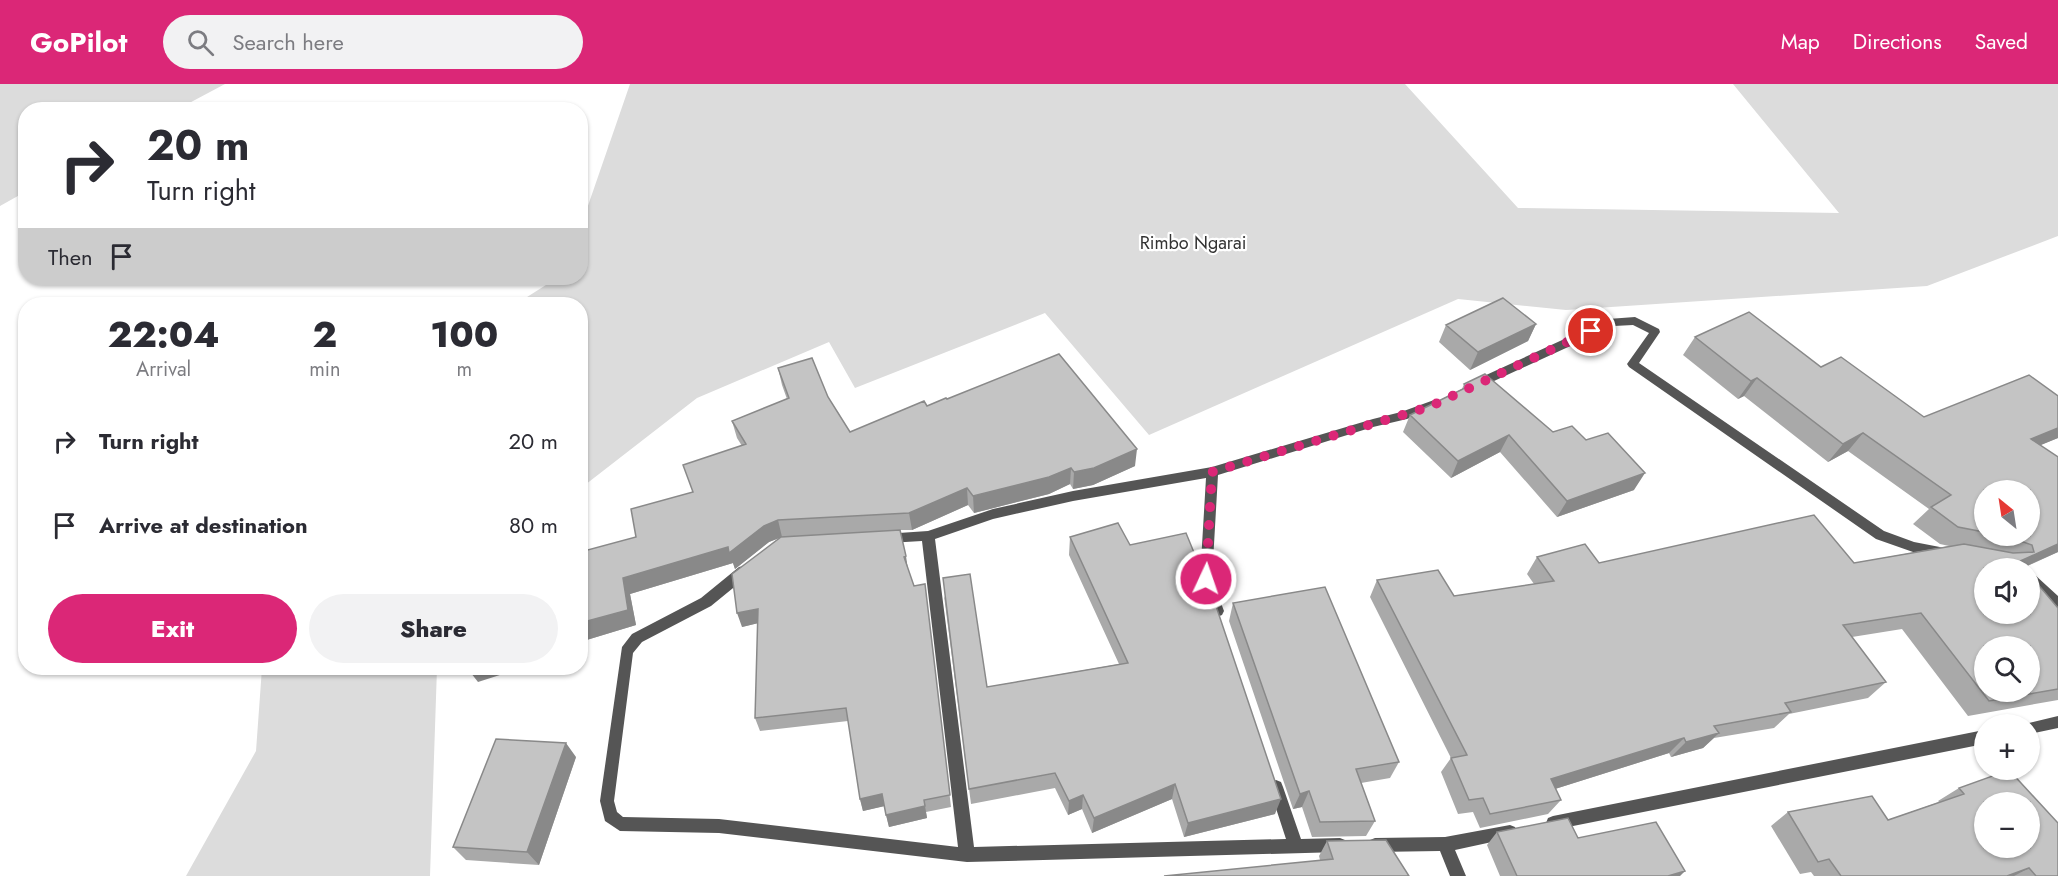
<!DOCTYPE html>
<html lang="en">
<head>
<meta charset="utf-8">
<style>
	:root { --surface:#fff; --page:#f2f2f3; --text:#2b2b33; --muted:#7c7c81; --accent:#db2777 }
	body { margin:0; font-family:Jost,sans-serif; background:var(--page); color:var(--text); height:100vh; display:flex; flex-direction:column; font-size:22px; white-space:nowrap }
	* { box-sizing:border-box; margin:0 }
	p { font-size:20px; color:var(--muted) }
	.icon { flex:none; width:33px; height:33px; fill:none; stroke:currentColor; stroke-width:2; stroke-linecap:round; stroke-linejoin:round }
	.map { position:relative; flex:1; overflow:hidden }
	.side { position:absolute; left:18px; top:213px; width:570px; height:378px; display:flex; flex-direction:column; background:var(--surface); border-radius:24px; box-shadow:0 2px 4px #0004 }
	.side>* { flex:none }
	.top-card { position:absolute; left:18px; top:18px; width:570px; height:183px; border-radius:24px; box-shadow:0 2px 4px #0004; background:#fff; color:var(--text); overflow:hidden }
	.needle { width:39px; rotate:330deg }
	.fabs { position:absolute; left:1974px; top:396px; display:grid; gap:12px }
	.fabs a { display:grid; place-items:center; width:66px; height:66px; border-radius:50%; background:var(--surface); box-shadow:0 2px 4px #0004; font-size:30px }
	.pin { position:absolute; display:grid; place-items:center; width:51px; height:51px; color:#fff; margin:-26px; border:3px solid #fff; border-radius:50%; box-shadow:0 2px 6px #0007 }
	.me { position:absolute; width:66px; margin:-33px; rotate:3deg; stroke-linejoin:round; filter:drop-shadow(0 0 4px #0008) }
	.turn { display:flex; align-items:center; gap:21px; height:126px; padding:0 30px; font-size:27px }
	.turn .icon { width:78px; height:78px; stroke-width:2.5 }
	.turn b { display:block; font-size:42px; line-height:51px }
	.then { display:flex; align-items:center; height:57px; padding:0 30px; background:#0003; gap:12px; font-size:22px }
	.eta { display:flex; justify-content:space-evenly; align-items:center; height:102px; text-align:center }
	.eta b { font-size:36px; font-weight:800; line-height:42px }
	.primary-button { display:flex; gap:12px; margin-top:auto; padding:12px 30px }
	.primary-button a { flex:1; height:69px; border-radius:36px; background:var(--accent); color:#fff; font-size:24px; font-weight:800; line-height:69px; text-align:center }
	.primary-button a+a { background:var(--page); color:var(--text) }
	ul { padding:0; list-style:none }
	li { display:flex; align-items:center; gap:18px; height:84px; padding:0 30px }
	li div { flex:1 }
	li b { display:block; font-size:22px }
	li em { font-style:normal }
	header { display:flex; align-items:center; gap:36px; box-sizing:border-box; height:84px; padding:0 30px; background:var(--accent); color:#fff }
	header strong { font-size:28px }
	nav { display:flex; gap:33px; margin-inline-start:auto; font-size:21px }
	.search { width:420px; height:54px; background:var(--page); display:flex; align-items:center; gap:15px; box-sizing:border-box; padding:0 21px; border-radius:33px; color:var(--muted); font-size:22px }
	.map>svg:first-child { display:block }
	.green { fill:#dcdcdc }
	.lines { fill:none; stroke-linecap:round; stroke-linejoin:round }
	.minor { fill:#555; fill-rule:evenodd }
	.wall { fill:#a9a9a9; fill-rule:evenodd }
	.shaded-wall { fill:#898989 }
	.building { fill:#c4c4c4; stroke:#898989; stroke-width:1.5; fill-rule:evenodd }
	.route { stroke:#db2777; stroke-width:10; stroke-dasharray:0 18 }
	.labels { text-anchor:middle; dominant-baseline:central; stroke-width:4.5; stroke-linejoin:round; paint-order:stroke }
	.park-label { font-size:18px; fill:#333; stroke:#fff }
</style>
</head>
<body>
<header>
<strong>GoPilot</strong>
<div class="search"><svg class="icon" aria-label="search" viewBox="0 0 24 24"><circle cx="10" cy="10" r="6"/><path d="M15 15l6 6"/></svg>Search here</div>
<nav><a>Map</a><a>Directions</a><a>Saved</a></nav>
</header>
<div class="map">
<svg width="2058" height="792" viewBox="0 0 2058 792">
	<rect width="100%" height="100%" fill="#fff"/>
	<path class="green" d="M0,0h225l-47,25 -152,1 -1,82 -25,14z
		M630,0h775l113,124 321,5 -106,-129h325v152l-131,50 -361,24 -108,-11 -309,136 -104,-122 -190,75 -26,-46 -132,56 -116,90 -1,-184h-64l41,-26h23l1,-52z
		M262,584h175l-7,208h-244l70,-125z"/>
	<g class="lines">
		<path class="minor" d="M1635,233l24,12 1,3 -21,31 245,168 30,11 31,6 2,4 -2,4 -4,1 -28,-5 -37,-13 -247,-172 -2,-3 22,-31 -16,-8 -19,1 -133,61h-8l-2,-3 2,-3 135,-62z
			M1434,316l4,1 2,3 -2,3 -31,12 -34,8 -155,48 -6,104 12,32 -2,4 -5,2 -5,-2 -2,-4 -10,-32 6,-101 -133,23 -80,18 -58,20 39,308 312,-8 -17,-52 2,-5 5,-2 5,2 2,5 18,52 39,-1 5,2 3,5 -3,5 -5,2 -373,10 -248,-29 -99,-2 -15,-10 -5,-20 22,-154 10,-13 69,-36 38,-31 5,-1 5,1 1,4 -1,4 -38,31 -69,36 -9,11 -19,148 3,11 6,5 96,2 239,28 -36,-306 -34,2 -4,-1 -2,-4 2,-4 44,-3 65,-22 80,-18 139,-24 161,-48 28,-7z
			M2030,490l5,1 23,21v14l-5,-2 -23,-22z
			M2058,632v12l-28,6v-10h-5z
			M1984,646v14l-431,86 -5,-2 -2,-5 2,-5 5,-2z
			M1510,741l5,2 2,5 -2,5 -60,13 11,26h-16l-10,-25 -65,1 -5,-2 -3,-5 3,-5 5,-2 70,-1z"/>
	</g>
	<path class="wall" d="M1536,240l-8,17 -58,29 -31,-28 7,-17z
		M1695,253l126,30 103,50 134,-21v42l-18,7 18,107 -35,16 35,40v92l-90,16 -66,-87 -50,8 34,45 -18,16 -79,16 -15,14 -60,10 -11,10 -32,9 -2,-4 -114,36 6,11 -13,14 -68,14 -7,-16 -15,2 -17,-42 10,-14 -81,-161 7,-17 77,16 80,-12 -7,-10 10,-17 62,6h255l95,-17 -9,-2 -27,-20 16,-15 -81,-58 -20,11 -84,-66 -6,3 -55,-44zM1984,406l46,46h-46z
		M778,284l50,29 22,35 97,-33 188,67 -42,19 -20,4 -3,-5 -21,10 -75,19 -6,-8 -56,25h-12l8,40 6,16 11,-2 26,223 -25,5 1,6 -38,9 -5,-21 -21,5 -3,-12 -12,-78 -88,10 -5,-13 3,-95 -16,4 37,-89 -10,4 -34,27 -2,-6 -103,31 6,31 -56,17 56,-105 57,-45 49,-46 -5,-8 -5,-17 55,-22 -5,-14z
		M1464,300l170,106 -77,27 -57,-65 -49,26 -48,-46 7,-17 52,-26z
		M1070,453l60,8 145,269 -91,23 -12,-38 -80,34 -10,-24 -14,6 -13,-27 -84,16 -27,-208 43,91 132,-23 -50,-109z
		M1233,519l166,159 -9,16 -29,5 14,38 -9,15 -54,1 -10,-30 -9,2 -64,-188z
		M576,673l-37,108 -73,-5 -13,-13z
		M1959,704l99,88h-244l-3,-4 -11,2 -29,-48 17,-14 100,8 51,-18 -1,-1z
		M1497,748l81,6 102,38h-180l-13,-31z
		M1327,757l82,35 -89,-16 -1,-4z"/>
	<path class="shaded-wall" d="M1536,240l-8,17 -58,29 8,-18z
		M1757,294l-13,18 -6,3 13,-18z
		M2058,344v10l-46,19 19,-18z
		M1863,349l-15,18 -20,11 15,-18z
		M1509,351l-9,17 -49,26 7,-17z
		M1137,365l-2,17 -42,19 -20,4 1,-17z
		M1071,384l-1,16 -21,10 -75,19 -1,-17z
		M1645,389l-11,17 -77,27 10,-16z
		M967,404l1,17 -56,25 -3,-17z
		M778,436l4,17 -13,5 -34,27 -2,-6 -103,31 6,31 -56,17v-19l43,-45z
		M2058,460v8l-36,16 -4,-6z
		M906,472l2,14 -4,-13z
		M758,525l5,13 -21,5 -5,-14z
		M467,584h55l-44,14z
		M1719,649l-16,15 -32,9 15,-15z
		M1684,654l-15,15 -130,41 12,-15z
		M566,659l10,14 -37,108 -12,-13z
		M1175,700l-3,15 -80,34 2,-15z
		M1309,707l-7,16 -9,2 7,-15z
		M882,710l3,12 -22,5 -3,-12z
		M1083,711l-1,14 -14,6 1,-14z
		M1281,715l-6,15 -91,23 4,-14z
		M925,722l2,12 -38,9 -3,-12z
		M2029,784l-15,8h-7z
		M1685,787l-5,5h-12z"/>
	<path class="building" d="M1503,214l33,26 -58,28 -32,-27z
		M1749,228l72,55 20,-10 83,60 105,-42 29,21v32l-27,11 27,18v87l-40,18 6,6h-40v46h46v-39l28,33v81l-69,12 -68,-88 -78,12 43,57 -101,21 6,9 -77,14 5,7 -33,9 -2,-4 -133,41 10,21 -71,14 -7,-16 -14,2 -18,-42 16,-3 -90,-175 61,-10 16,26 100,-15 -17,-24 48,-13 14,19 215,-48 40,48 110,-19 49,9 21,-1 -2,-7 -23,-8 -7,-1h28v-46h-46v42l-26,-5 -27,-20 20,-12 -88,-62 -20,11 -86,-66 -6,3 -56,-44zM1984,562h46v46h-46z
		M1059,270l78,95 -43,19 -20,4 -3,-4 -22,9 -76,19 -6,-8 -58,25 -131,7 -14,6 -35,27 -1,-6 -105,31 5,32 -48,13v-71l56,-15 -5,-28 62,-17 -10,-27 63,-21 -14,-23 57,-23 -11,-30 34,-10 16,39 22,35 74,-31 3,5 19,-8 1,1z
		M1485,290l68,58 19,-6 14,14 22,-7 37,40 -78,28 -58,-66 -51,26 -48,-46 57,-28 -3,-3z
		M1118,439l12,22 56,-12 30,73 65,193 -93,24 -13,-39 -81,34 -11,-23 -14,6 -14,-28 -86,16 -26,-211 27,-4 17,113 141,-24 -58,-126z
		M900,446l6,26 -2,1 10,29 11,-2 25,211 -26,5 1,6 -39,9 -4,-21 -22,5 -14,-91 -91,10 3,-109 -21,4 -5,-39 49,-37z
		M1325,503l74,175 -43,7 19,52 -55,1 -11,-31 -9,3 -67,-191z
		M496,655l70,4 -39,109 -74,-5z
		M2009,686l49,53v53h-22l-7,-8 -22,8h-166l-12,-17 -11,3 -30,-50 84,-16 16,24 76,-26 -5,-6zM1984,718h46v46h-46z
		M1568,734l10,20 78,-16 29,49 -17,5h-151l-20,-44z
		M1386,756l23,36h-245l169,-17 -6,-18z"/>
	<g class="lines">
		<path class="route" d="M1206,495l6,-107 217,-65 162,-76"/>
	</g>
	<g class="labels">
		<g class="park-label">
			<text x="1193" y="159">Rimbo Ngarai</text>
		</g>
	</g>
</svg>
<div class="fabs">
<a><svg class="needle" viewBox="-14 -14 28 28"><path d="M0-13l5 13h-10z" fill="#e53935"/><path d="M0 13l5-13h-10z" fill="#7c7c81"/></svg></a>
<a><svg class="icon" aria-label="sound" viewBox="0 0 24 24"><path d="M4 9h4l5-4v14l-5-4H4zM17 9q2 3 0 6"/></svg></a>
<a><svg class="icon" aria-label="search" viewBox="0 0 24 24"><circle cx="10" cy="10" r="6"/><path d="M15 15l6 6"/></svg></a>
<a>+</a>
<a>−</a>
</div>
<div class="pin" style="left:1591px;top:247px;background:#d93025"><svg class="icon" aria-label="arrive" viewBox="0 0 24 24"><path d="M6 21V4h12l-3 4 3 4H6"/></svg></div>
<svg class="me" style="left:1206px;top:495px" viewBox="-20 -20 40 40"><circle r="17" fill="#db2777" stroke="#fff" stroke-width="3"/><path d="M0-11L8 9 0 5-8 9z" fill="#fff"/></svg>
<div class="top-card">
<div class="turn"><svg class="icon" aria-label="right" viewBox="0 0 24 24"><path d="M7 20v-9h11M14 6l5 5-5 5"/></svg><div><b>20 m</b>Turn right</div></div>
<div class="then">Then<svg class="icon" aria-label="arrive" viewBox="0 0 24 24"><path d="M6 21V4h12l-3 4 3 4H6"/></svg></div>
</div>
<section class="side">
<div class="eta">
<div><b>22:04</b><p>Arrival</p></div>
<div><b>2</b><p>min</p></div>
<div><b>100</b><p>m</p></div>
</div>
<ul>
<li><svg class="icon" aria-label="right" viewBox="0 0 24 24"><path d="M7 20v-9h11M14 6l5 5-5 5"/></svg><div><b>Turn right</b></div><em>20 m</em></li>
<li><svg class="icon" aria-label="arrive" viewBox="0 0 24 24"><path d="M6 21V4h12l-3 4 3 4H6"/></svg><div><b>Arrive at destination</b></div><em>80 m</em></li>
</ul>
<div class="primary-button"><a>Exit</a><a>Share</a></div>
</section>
</div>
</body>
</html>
